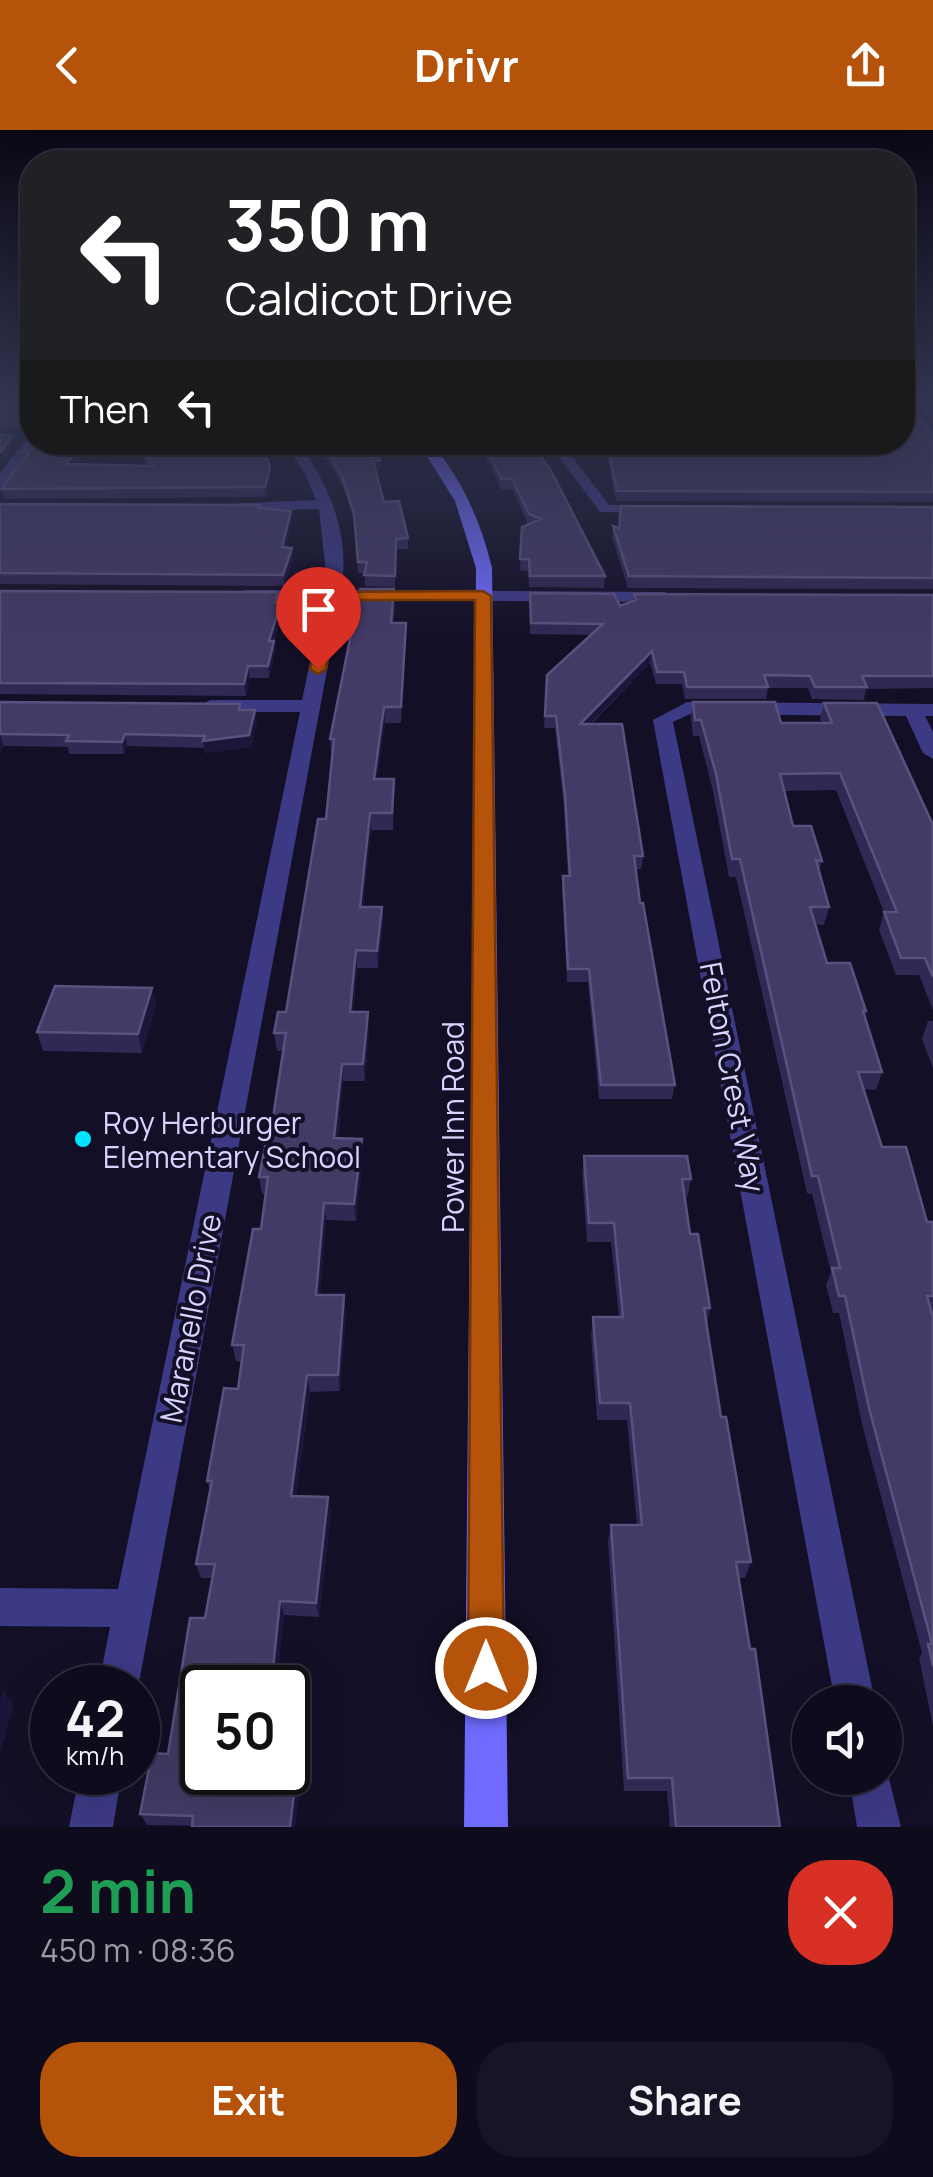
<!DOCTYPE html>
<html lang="en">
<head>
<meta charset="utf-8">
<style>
	:root { --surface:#0e0b1c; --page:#171425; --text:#f1f3f6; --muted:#9b9ba3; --line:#2e2b3b; --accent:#b45309 }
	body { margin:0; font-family:Manrope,sans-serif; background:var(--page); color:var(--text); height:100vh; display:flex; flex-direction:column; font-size:38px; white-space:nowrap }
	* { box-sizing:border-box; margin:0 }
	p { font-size:32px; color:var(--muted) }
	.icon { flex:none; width:55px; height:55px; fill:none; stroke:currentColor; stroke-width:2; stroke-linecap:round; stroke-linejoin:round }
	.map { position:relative; height:1697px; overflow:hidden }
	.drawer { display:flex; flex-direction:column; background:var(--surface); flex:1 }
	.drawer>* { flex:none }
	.banner { position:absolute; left:20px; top:20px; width:895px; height:305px; border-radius:40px; box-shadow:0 10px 40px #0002,0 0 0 2px var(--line); background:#202124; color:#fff; overflow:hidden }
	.controls { position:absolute; left:792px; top:1555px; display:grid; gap:20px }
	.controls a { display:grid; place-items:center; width:110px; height:110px; border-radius:50%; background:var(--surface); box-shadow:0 10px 40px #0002,0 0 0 2px var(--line); font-size:50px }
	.speed { position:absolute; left:30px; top:1535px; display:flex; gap:20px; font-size:50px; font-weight:700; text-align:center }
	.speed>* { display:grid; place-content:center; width:130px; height:130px; border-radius:50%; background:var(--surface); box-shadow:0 10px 40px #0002,0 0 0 2px var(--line); line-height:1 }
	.speed small { font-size:25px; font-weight:400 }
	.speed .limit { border:5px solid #111; border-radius:15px; background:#fff; color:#111 }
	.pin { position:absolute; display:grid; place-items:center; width:85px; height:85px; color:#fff; margin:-102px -42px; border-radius:50% 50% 50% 0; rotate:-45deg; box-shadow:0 0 10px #0007 }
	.pin .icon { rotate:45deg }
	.me { position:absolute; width:110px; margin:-55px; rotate:0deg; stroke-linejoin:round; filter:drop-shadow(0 0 8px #0008) }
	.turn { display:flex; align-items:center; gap:35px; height:210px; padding:0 40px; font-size:45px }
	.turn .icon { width:130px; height:130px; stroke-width:2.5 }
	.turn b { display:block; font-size:70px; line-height:85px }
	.then { display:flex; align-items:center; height:95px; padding:0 40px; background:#0003; gap:20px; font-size:38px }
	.round { display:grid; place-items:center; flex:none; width:105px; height:105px; border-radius:40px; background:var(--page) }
	.headline { display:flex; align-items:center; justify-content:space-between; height:170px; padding:0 40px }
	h1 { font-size:60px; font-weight:700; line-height:75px; color:#1e9e55 }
	.primary-button { display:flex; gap:20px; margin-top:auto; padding:20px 40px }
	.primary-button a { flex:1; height:115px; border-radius:40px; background:var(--accent); color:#fff; font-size:40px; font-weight:700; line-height:115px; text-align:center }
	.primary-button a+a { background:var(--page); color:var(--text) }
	header { display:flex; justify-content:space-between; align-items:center; height:130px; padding:0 40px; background:var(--accent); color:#fff; font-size:45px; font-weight:700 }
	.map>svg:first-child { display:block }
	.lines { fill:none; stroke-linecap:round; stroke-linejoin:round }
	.street { fill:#3d3a85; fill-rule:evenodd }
	.secondary { fill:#6f6bff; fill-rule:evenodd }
	.wall { fill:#312854 }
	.shaded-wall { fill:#1d163a }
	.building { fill:#433a66; stroke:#5a527e; stroke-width:2.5 }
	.route { fill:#b45309; stroke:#753606; stroke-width:2.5 }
	.poi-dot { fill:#00e5ff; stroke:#130f26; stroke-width:4 }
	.labels { text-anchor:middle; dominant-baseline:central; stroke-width:8; stroke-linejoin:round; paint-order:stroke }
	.street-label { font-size:30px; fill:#d9d4ff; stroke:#130f26 }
	.poi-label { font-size:30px; fill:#d9d4ff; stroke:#130f26; text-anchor:start }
</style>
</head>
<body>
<header><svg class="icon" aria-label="back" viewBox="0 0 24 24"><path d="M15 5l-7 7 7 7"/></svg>Drivr<svg class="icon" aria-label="share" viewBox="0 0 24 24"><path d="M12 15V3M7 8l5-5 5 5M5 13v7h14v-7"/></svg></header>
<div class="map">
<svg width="933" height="1697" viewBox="0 0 933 1697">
	<rect width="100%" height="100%" fill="#130f26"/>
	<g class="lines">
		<path class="street" d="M902,273h9l22,27v13l-31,-34z
			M32,302l2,10 -29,44 -5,1v-14z
			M284,312h13c33,42 54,95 44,148l324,2 8,5 -8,5 -325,-2 -202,1088h-40l12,-61 -110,-1v-38l118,1 182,-877h-90l-10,-6 10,-6h92l21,-100h-78l-8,-5 8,-5h80l2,-9 -8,-72 -94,3 -7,-4 7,-4 91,-4 -11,-26z
			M548,312h13l48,63h43l7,4 -7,4 -52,-1z
			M687,572l246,2v12h-8l8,16v27l-10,-6 -17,-37 -216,-2 -17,8 202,980h-40l-182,-982z
			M885,1633l16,64h-44l-8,-49h36z
			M80,1642h42l-9,55h-44z"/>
		<path class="secondary" d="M418,312h13c31,38 50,79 61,126l16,1259h-44l12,-1259 -21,-67z"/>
	</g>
	<path class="wall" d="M0,273h32v27v-2l-32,1z
		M916,273h17v21z
		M933,305v67l-317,-1 -7,-36v-11l90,-4v-8h203z
		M32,312h59l-16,22 73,2 -15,-24h128l10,35 -5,20 -262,2 -3,-10 24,-31 -2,-6z
		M309,312h56l15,28 -4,1 8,31 24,36v11h-12l-1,38 -30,-1v-13h-7l-3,-49 -12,-38 -17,-27h-4z
		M475,312h55l75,134 -1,12 -75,-1 -1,-16 -8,-1 2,-43 6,-3 -16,-35 -11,1 -10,-23z
		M0,374l259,5 33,12 -6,27 7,10 -8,28 -285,-2z
		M933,377v82l-305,-1 -16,-51 1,-11 6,2z
		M0,461l278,1 4,21 -8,28 1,11 -6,26h-19l-4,18 -246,-2z
		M530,463l90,13 13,-6 1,-6 299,1v93l-67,1 -2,11 -52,-1 -4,-11h-40l-2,11h-81l-3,-15h-26l-6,-21 -58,61 51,132 -2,13h-5l4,34 35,182 -3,14h-73l-11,-117h-21l-5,-93 1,-13h5l-4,-68 -9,-80h-11l3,-53 43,-40 -60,-1z
		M395,474l-2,19h13l-5,100h-16l-8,56h17l-1,51h-22l-8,77h19l1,17 -5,44h-21l-4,44 16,17 -4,52h-22l-5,58 25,17 -7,65 -30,-1 -6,75 26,17 -6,79 -30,1 -14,104 32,1 3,15 -12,105 -35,-2 -8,73h-74v84l96,-13 4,12 -7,56 -148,-2 -7,-11 28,-60 37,-136 7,-40h-11l-5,-14 14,-73 -3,-10 31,-92 4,-27 -6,-1 -4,-16 29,-116 5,-35h-4l-3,-17 11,-40 13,-86h-6l-3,-18 12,-21 40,-193 5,-64 -1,-16z
		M0,572l241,8 16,12 -6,25 -46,6 -1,-5 -77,-2 -3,8h-55l-1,-7 -64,-1 -4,6z
		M693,572l88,21h41l-2,-4 4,-16 109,122v185l-14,-35h-23l-17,-45 5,-18 -48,-122 -52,1 9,35 29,35 -3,11 10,35 -5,18 -9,-1 12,39 39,48 -1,6 17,55 -6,18 -12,-1 18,58 45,75 6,4v500l-14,-68 3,-5 -60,-229 -23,-111h-6l-7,-28 5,-13 -19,-78 -5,-1 -71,-316h-7l-16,-86 -14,-55h-6l-2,-18z
		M152,858l4,18 -14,47 -99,-2 -6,-19z
		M928,891h5v47l-11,-29z
		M584,1026l107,23 -4,19h-3l6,36 20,74 -3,15 14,94 30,145 -6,16h-6l41,249h-110l-3,-36h-43l-16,-250 3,-16h26l-10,-105h-30l-6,-85 2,-18h26l-8,-75h-24l-5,-68z"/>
	<path class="shaded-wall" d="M12,306l2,9 -11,17 -2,-10z
		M82,312h9l-23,32 -2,-10z
		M321,319h5v10h-4z
		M380,330v10l-7,1v-10z
		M270,337l1,10 -5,20 -1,-10z
		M291,381l1,10 -9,37 -1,-11z
		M292,418l1,10 -8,28 -2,-11z
		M281,472l1,11 -12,39 -1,-11z
		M406,493v15l-5,85v-16z
		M274,511l1,11 -6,26 -1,-12z
		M652,521l-2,12 -71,73 1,-12z
		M248,536l2,12 -4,18 -2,-12z
		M384,577l1,16 -10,73 -1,-17z
		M255,580l2,12 -6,25 -46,6 -2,-12z
		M0,604l4,12 -4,6z
		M125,604l2,12 -3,8 -2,-12z
		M370,683l1,17 -10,94 -1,-17z
		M382,777l1,17 -5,44 -1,-17z
		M356,820l1,18 -6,61 -1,-17z
		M152,858l4,18 -14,47 -4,-19z
		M368,882l1,17 -4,52 -2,-17z
		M342,934l1,17 -7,75 -2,-18z
		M362,1009l1,17 -7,65 -2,-17z
		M324,1073l2,17 -7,92 -3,-17z
		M344,1165l2,17 -6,79 -2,-16z
		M307,1245l3,17 -16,119 -3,-15z
		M328,1367l3,15 -12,105 -3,-14z
		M280,1471l4,14 -8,73h-5z
		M3,1560l11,14 -14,50v-52z
		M298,1629l4,12 -7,56h-5z"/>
	<path class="building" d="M0,273h32v22l-2,-6 -30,1z
		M903,273l30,32v57l-316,-1 -8,-37 91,-4v-8h202z
		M0,305l12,1 -11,16h-1z
		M32,307v5h50l-16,22 87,2 -15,-24h123l9,25 -5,20 -264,2 28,-37h-6z
		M316,312h49l15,18 -7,1 11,41 15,-1 9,37 -12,1 -1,37 -31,-1 3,-13h-9l-4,-48 -12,-38 -16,-27h-5z
		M482,312h48l20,27 55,107h-75l-1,-17h-9l2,-32 19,-8 -12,-5 -17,-35h-11l-10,-22z
		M0,374l259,1 -1,3 33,3 -9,36 10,1 -9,27 -283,-2z
		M621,376l312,1v71l-304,-2 -16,-50 6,2z
		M360,459h34l-3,34h15l-5,84h-17l-10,72h20l-2,34h-22l-10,94h22l-5,44 -21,-1 -6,62h18l-5,52h-21l-8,74 28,1 -8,65 -30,-1 -8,92h28l-6,80h-31l-16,121 37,1 -12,106 -36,-2 -9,87h-69v84h86v-14l10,1 -8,68h-98l1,-11 -53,-2 12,-61 16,1 22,-136h15l10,-54h-19l16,-83h-5l17,-93 14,1 6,-44h-12l21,-116h8l7,-52h-9l8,-40h3l16,-104h-12l4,-21h8l32,-193h8l8,-80h-4z
		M0,461l278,1 -3,10h6l-12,39h5l-6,25h-20l-4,18 -244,-1z
		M530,463l84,1 6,12 16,-6 -2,-6 299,1v81h-71l5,11h-52l-5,-11 -46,-1 4,12h-81l-3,-15h-27l-5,-21 -72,73h42l21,132h-9l6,47h3l32,182h-74l-12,-116h-21l-5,-93h7l-5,-81 -9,-79h-11l2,-41 56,-51 -72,-1z
		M0,572l240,2 -1,6h16l-6,25 -46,6 2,-5 -80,-2 -3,8 -56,-1 3,-6 -69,-1z
		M693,572h82l6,21h51l-8,-20h53l56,122v152l-8,-19h-24l-17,-46h13l-57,-139 -60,1 13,52h18l11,35 -6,-1 13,47h-19l17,56h23l16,48h-3l19,61h-24l24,75h24l21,75h5l1,4v70h-6l6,22v348l-5,-22h4l-63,-236 -24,-112h-6l-7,-28h8l-22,-92h-6l-72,-317h-8l-16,-85 -15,-54h-6z
		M55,856l97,2 -14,46 -101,-2z
		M584,1026h103l4,23h-9l8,55h8l12,74h-6l17,109h5l25,145h-15l14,87h5l25,178h-104l-4,-49h-44l-17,-253h31l-12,-122h-30l-7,-86h30l-9,-94h-25z"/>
	<linearGradient id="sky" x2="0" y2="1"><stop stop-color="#0a0815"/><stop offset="0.53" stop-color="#333752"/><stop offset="1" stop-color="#333752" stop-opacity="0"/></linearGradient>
	<rect width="933" height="511" fill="url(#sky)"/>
	<path class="route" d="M483,461l8,5 13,1072 -5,13 -13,5 -13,-5 -5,-13 7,-1068h-136l-13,69 -8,5 -8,-5 17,-77z"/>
	<circle class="poi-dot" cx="83" cy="1009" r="10"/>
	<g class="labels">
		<g class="street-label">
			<text transform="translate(733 947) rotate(79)">Felton Crest Way</text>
			<text transform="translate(452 997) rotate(-90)">Power Inn Road</text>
			<text transform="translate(190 1188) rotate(-79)">Maranello Drive</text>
		</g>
		<g class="poi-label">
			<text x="103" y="992">Roy Herburger<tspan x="103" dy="34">Elementary School</tspan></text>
		</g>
	</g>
</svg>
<div class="controls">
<a><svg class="icon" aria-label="sound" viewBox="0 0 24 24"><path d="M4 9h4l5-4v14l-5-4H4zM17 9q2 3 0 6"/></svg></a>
</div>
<div class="speed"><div>42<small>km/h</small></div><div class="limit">50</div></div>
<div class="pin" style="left:318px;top:539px;background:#d93025"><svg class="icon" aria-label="arrive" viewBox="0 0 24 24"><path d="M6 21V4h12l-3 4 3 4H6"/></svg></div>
<svg class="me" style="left:486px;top:1538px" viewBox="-20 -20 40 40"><circle r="17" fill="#b45309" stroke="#fff" stroke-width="3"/><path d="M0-11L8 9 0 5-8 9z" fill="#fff"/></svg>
<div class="banner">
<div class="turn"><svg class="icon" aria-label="left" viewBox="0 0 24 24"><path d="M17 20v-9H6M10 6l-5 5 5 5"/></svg><div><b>350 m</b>Caldicot Drive</div></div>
<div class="then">Then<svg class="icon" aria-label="left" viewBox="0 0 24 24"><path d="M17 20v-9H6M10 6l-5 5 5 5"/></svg></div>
</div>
</div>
<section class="drawer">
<div class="headline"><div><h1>2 min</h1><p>450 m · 08:36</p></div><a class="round" style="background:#d93025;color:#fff"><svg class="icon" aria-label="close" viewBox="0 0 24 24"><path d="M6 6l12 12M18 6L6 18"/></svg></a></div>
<div class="primary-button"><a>Exit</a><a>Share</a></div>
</section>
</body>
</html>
